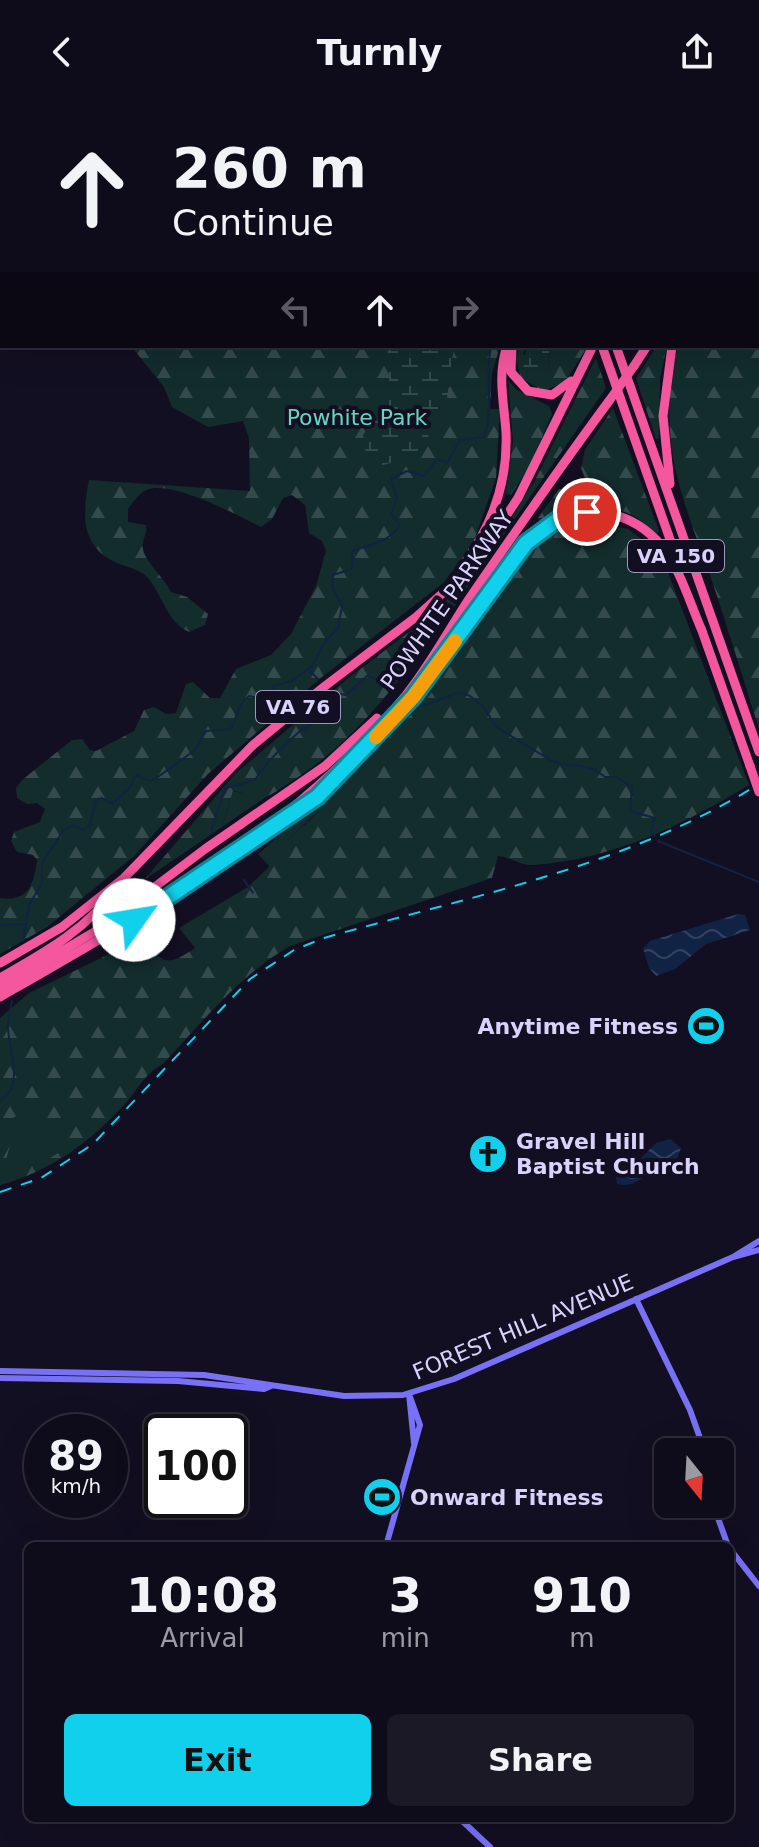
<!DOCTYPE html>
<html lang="en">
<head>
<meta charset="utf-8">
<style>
	:root { --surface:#0e0b1a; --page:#1c1927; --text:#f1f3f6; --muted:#9b9ba2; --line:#2e2b39; --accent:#10d0ec }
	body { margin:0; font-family:"DejaVu Sans",sans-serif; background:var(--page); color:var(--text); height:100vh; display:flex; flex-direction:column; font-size:30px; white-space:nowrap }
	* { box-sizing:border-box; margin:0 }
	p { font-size:26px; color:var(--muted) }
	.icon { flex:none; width:44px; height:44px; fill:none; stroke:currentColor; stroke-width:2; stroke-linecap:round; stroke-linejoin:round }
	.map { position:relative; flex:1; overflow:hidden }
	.sheet { position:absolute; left:24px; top:1438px; width:710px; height:280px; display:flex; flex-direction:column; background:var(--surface); border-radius:12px; box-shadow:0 8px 32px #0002,0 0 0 2px var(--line) }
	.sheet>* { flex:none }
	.hud { position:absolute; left:0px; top:0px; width:760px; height:244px; box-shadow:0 8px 32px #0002,0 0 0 2px var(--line); background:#0e0b1a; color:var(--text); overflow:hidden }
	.needle { width:52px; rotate:162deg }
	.buttons { position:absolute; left:654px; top:1334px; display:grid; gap:16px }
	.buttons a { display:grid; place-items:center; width:80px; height:80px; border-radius:12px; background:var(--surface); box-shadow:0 8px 32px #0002,0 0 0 2px var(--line); font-size:40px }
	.speed { position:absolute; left:24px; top:1310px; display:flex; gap:16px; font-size:40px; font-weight:700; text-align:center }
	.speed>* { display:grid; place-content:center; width:104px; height:104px; border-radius:50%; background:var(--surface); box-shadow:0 8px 32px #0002,0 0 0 2px var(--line); line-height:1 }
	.speed small { font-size:20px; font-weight:400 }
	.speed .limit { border:4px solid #111; border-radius:12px; background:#fff; color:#111 }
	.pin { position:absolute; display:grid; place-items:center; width:68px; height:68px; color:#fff; margin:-34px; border:4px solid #fff; border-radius:50%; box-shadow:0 2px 8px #0007 }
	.me { position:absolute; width:88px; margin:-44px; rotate:58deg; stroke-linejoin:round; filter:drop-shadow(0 0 6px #0008) }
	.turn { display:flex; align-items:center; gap:28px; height:168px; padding:0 40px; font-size:36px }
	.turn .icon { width:104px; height:104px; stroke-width:2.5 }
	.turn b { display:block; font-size:56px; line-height:68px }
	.lanes { display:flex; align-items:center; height:76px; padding:0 40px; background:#0003; justify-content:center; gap:40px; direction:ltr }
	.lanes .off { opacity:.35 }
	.eta { display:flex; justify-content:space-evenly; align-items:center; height:136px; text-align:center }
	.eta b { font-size:48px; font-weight:700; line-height:56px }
	.cta { display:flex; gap:16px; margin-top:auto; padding:16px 40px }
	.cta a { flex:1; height:92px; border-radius:12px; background:var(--accent); color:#111; font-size:32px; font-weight:700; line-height:92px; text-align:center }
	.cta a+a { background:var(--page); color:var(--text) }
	header { display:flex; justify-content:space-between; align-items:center; height:104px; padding:0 40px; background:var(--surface); font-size:36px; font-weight:700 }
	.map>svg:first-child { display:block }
	.green { fill:#132c2c }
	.forest { fill:url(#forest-firs); fill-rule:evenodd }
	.wetland { fill:url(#wetland-marsh) }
	.water { fill:url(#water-waves) }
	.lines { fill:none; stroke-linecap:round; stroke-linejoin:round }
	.stream { stroke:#112344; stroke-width:2 }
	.secondary { stroke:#7871f5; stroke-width:6 }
	.highway { stroke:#f4579e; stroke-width:9 }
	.rail { stroke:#10d0ec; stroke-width:2; stroke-dasharray:12 10; stroke-linecap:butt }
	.highway-bridge { stroke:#f4579e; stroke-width:9 }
	.route-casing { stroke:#0a8799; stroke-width:20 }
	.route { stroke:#10d0ec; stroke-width:14 }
	.slow { stroke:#f59e0b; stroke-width:14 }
	.labels { text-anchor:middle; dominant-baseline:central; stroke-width:8; stroke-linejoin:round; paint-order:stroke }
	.shield { fill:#130f22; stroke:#9e98bb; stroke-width:2 }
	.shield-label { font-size:20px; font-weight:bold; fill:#d9d3fc }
	.park-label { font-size:22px; fill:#64d7be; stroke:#130f22 }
	.street-label { font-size:22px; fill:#d9d3fc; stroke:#130f22 }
	.poi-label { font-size:22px; font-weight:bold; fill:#d9d3fc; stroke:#130f22; text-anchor:start }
</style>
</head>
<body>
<header><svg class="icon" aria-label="back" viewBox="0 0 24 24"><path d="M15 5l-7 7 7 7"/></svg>Turnly<svg class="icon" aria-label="share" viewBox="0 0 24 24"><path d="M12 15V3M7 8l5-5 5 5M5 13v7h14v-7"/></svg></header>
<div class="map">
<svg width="759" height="1743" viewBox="0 0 759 1743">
	<defs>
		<pattern id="forest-firs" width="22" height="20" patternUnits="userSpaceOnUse" patternTransform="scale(2)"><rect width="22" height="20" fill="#132c2c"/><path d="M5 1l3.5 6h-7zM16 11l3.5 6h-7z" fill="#354a4c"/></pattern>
		<pattern id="wetland-marsh" width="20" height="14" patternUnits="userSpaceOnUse" patternTransform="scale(2)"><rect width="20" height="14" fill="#132c2c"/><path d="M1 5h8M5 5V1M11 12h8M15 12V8" fill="none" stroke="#354a4c"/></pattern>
		<pattern id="water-waves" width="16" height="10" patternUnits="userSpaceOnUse" patternTransform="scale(2)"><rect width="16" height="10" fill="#112344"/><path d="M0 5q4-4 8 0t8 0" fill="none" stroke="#334260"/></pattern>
	</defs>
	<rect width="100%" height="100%" fill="#130f22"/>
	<path class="green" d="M535,376l4,4 -87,126 -10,-5 51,-59z
		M529,445c-61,118 -159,219 -258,305l-1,13 -12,-13 61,-52 88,-88z
		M233,687l31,6 5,-2 -47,32z
		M34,993l31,52 -41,26 -24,5v-64z"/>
	<path class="forest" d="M759,54v571c-16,-50 -31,-101 -48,-151 -30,-83 -56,-142 -33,-232h80z
		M131,242h369l-8,27 -2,36h10l-4,69 -25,71 -28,34 -121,94 -114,97 -74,82 -87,71 -47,27v-56c28,4 34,-13 37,-38l-4,-5 -16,-3 -6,-11 3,-9 26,-10 5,-13 -8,-6 -10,1 -10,-6 -1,-10 6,-8 50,-40 10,-1 8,11 6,1 38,-20 10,-21 10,-3 12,7 10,-1 10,-29 7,-2 17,16h10l16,-29 35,-14 20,-21 25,-48 10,-35 -4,-10 -13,-8 -4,-28 -13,-10 -9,3 -11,21 -11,8c-24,-12 -90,-48 -115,-37 -8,4 -13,12 -18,19v13l18,3c2,9 -5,15 -3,24 1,11 22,30 28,43l16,5 21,17 -3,11 -16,7c-21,-9 -27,-37 -41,-54 -7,-9 -23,-11 -33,-16 -36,-17 -32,-50 -26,-82l161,11 -1,-53 -6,-17 -35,6 -36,-20 -8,-20z
		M520,242h6l-3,8 25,21 1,-29h39l-23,36 -22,9 -22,-13 -5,-19z
		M657,242h8l1,4 -6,29 -1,59 -3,1 -20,-61z
		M596,254l10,30 -67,96 -4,-4z
		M508,276l9,10 32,16 3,8 -22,52 -19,29 -5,-1 7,-53z
		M613,304l46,123 -2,3c-7,-4 -13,-12 -20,-16 -31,-20 -64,-4 -96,4l-3,-4 21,-29h30l-8,-21 4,-18z
		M583,416l45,9 33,25 88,231c-68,41 -136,74 -215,80 -13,1 -23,-8 -36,-9l-6,22 -202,68c-50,29 -88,76 -127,118 -18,9 -25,25 -38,40 -36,39 -74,67 -125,81v-167l29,-25 107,-52c31,14 22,32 59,7l-16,-20 69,-41 21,-20 1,-13 39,-33 120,-125 85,-119 15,-28 21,-18zM34,1002l26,46 -19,11 -8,-13 -13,14 -15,-1 7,-23 -8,-17z
		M446,500l6,6c-49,65 -93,130 -163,173 -8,5 -18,13 -27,15 -9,1 -19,-7 -29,-7l-11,36 -78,53 91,-106 112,-95z"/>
	<path class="wetland" d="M387,242h67l-8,59 -18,25 1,13 -15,14 -39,10 -8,-8 -4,-24c29,-37 28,-45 24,-89z
		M526,242h23l-1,29 -15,5 -10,-9z"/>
	<path class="water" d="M738,810l7,1 5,15 -44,14 -31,25 -19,7 -7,-8 -6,-20 7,-7z
		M670,1035l11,9 -4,11c-24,0 -35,32 -60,25l-2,-14 23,-9 18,-18z"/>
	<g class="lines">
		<path class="stream" d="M677,0l1,2
			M758,39h1
			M308,565l10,10
			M335,589l11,2 21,-19 27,9
			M416,597l10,4 33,-13 11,4 14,11 12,20 56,34c21,8 32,-1 53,16h12l15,11 -2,23 25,7 -4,12 4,6
			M212,728c-1,-5 11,-38 14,-44l29,-8c11,-18 28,-34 44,-48 15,-12 39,-14 40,-38
			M658,737l101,41
			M244,776l9,13
			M0,821l26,-1
			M23,837l6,-36 13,-22v-20l21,-32 11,-6 9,5 7,-5 6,-25 6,-2 9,6 18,-15 7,-14 13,6 6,-2 40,-29 11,-19 25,-2c7,-11 4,-23 18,-33l18,4 7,-14 18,-5 20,-15 12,-23 14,-15 4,-22 -10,-19 1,-12 19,-6v-18c17,-6 38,-9 48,-26l-9,-11 6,-15 -6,-20 16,-8 17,5 13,-17 10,4 13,-23 24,-3c10,-29 1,-60 7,-91
			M0,997c26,-17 8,-50 8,-74 0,-9 2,-18 4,-26"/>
		<path class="secondary" d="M733,1153l26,-7
			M636,1195l54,111 15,42
			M0,1267l204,4 140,21 59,-1 51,-16 279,-122 26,-16
			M0,1274l178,3 86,8 7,-3
			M409,1290l5,49
			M713,1400l15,42
			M386,1442l34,-121 -11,-31
			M730,1445l29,37
			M459,1714l31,29"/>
		<path class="highway" d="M518,0v2
			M528,0l1,2
			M540,0l1,2
			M709,2v-2
			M758,20l1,-4
			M602,242l77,219
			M616,242l143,406
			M512,243l-1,25 17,19 24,4 19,-14
			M634,262l13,-20
			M670,380l-7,-68 9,-70
			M466,457c27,-38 42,-82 40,-129 -2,-30 -9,-56 1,-86
			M701,524l49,138
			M365,645c24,-25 48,-50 68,-79 40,-54 97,-173 177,-156 20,4 37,15 51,31 20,25 29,59 42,88
			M298,707l19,-14 33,-32
			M0,859l62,-36 62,-49 129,-133 72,-59 91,-69 38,-34 37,-44 27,-41 75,-152
			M0,874c46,-26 89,-50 120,-94
			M0,884l99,-59 106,-80 120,-83 52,-48
			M0,893c148,-85 296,-168 406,-302 24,-30 42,-64 63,-96 46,-67 92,-133 140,-198"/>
		<path class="rail" d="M0,1088l41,-14 52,-34 157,-165 44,-29 30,-12c148,-42 303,-72 435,-154"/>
		<path class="highway-bridge" d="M609,297l25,-35
			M750,662l9,26"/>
	</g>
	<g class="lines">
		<defs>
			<path id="route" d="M134,816l183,-123 96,-100 113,-154 31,-23 30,-8"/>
		</defs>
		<use href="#route" class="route-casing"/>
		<use href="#route" class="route"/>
		<path class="slow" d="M376,633l37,-40 42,-56"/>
	</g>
	<defs>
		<symbol id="stadium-disc" viewBox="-11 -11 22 22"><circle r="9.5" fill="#10d0ec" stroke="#130f22"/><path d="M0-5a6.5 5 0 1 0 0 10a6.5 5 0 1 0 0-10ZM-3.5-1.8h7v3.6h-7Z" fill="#111"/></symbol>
		<symbol id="church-disc" viewBox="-11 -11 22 22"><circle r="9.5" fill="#10d0ec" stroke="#130f22"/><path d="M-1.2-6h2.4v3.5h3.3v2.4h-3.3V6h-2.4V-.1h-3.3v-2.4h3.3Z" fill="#111"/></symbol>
	</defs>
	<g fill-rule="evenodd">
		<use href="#stadium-disc" x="684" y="900" width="44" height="44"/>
		<use href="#church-disc" x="466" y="1028" width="44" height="44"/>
		<use href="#stadium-disc" x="360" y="1371" width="44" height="44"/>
	</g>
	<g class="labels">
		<g class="shield">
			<rect x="628" y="436" width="96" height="32" rx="6"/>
			<rect x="256" y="587" width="84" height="32" rx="6"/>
		</g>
		<g class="shield-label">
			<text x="676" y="452">VA 150</text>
			<text x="298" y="603">VA 76</text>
		</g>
		<g class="park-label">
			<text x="357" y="313">Powhite Park</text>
		</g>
		<g class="street-label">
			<text transform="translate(447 496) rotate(-55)">POWHITE PARKWAY</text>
			<text transform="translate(523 1223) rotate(-23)">FOREST HILL AVENUE</text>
		</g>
		<g class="poi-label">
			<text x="678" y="922" text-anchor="end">Anytime Fitness</text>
			<text x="516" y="1037">Gravel Hill<tspan x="516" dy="25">Baptist Church</tspan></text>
			<text x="410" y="1393">Onward Fitness</text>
		</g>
	</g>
</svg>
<div class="buttons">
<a><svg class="needle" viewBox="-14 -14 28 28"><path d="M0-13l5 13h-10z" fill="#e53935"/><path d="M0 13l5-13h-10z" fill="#9b9ba2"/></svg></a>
</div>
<div class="speed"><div>89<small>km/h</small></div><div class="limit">100</div></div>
<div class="pin" style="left:587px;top:408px;background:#d93025"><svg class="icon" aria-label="arrive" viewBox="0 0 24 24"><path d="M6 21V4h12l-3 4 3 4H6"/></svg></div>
<svg class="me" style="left:134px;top:816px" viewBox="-20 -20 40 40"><circle r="19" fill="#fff"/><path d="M0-13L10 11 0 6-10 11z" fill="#10d0ec"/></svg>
<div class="hud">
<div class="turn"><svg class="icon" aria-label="ahead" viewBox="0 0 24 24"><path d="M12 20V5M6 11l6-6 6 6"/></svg><div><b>260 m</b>Continue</div></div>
<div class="lanes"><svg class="icon off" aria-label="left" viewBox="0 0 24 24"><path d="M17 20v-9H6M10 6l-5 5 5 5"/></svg><svg class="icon" aria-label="ahead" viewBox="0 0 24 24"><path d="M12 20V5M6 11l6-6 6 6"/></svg><svg class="icon off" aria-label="right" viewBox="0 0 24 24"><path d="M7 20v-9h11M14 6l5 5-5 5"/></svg></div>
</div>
<section class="sheet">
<div class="eta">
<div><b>10:08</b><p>Arrival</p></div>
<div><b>3</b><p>min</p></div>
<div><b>910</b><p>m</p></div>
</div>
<div class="cta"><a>Exit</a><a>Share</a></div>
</section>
</div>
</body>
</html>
